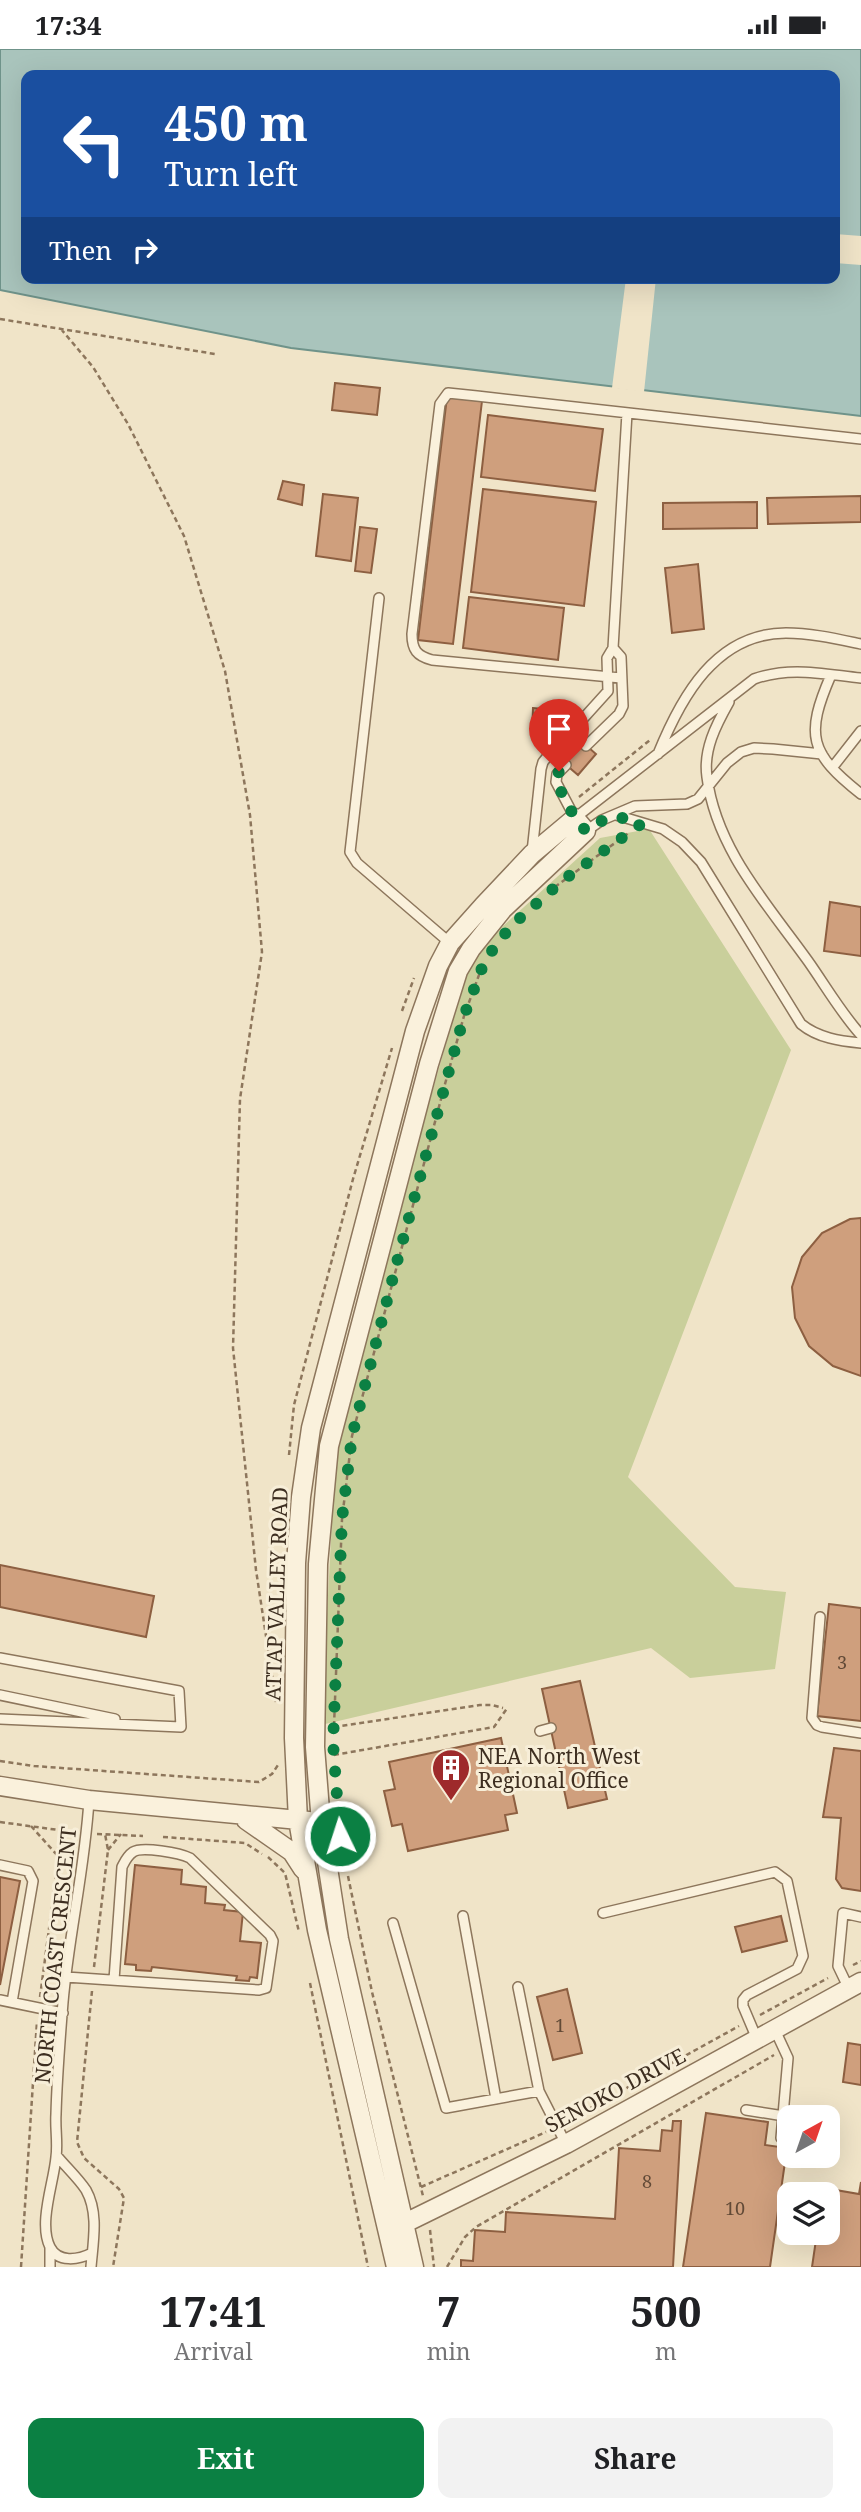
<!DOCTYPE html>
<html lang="en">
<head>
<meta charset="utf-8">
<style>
	:root { --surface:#fff; --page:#f2f2f2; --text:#202124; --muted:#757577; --accent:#0b8043 }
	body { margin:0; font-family:"Noto Serif",serif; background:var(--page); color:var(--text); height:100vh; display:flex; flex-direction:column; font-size:26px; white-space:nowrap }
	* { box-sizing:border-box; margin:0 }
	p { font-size:23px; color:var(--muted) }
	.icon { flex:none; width:38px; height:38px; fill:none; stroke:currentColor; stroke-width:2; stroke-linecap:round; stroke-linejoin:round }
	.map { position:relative; height:2218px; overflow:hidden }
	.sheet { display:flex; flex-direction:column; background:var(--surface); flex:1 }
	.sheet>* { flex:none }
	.guide { position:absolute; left:21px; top:21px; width:819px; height:214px; border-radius:14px; box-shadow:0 7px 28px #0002; background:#1a4fa0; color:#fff; overflow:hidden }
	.needle { width:46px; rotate:40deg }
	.tools { position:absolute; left:777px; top:2056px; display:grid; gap:14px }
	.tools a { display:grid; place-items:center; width:63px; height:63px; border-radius:14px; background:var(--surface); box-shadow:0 7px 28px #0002; font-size:35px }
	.pin { position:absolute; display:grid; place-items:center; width:60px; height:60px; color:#fff; margin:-72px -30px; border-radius:50% 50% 50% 0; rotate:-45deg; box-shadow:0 0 7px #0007 }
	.pin .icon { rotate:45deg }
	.me { position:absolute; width:77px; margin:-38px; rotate:356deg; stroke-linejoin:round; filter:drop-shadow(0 0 5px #0008) }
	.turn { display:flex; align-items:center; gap:24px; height:147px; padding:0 28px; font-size:32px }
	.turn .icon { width:91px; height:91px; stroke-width:2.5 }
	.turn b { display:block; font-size:49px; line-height:60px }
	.then { display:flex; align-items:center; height:66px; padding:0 28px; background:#0003; gap:14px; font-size:26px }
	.eta { display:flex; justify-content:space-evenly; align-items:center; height:119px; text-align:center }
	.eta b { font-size:42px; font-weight:700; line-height:49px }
	.button { display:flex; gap:14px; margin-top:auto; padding:14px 28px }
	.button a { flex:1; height:80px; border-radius:14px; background:var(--accent); color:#fff; font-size:28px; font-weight:700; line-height:80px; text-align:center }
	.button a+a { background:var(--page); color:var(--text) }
	.status { display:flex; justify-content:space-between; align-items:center; height:49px; padding:0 35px; background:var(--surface); direction:ltr }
	.status svg { height:19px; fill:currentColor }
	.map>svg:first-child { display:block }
	.green { fill:#c9cf9b }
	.water { fill:#a9c4bc; stroke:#6f938a; stroke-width:2; fill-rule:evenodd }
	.pier { fill:#f0e4c8 }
	.building { fill:#cf9f7d; stroke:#8d5f41; stroke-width:2 }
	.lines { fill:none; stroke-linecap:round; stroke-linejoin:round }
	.lane-casing { stroke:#8d765c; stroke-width:12 }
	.street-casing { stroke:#8d765c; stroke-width:21 }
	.path { stroke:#8d765c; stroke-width:2.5; stroke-dasharray:5 3.5; stroke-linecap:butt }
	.lane { stroke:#faf1dc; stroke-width:9 }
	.street { stroke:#faf1dc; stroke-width:18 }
	.route { stroke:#0b8043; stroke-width:12; stroke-dasharray:0 21.6 }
	.labels { text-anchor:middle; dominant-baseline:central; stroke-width:6; stroke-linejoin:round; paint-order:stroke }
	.number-label { font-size:18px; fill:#624a37 }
	.street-label { font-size:21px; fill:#3d2e20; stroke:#f7eed8 }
	.poi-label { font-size:21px; fill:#3d2e20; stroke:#f7eed8; text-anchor:start }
</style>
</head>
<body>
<div class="status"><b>17:34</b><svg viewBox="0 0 49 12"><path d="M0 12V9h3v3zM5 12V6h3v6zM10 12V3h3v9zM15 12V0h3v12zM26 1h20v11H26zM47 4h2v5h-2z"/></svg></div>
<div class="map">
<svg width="861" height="2218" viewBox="0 0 861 2218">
	<rect width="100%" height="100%" fill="#f0e4c8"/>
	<path class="green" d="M649,780l142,221 -163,427 107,110 51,5 -11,77 -85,9 -39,-30 -330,77 16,-296 134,-474 129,-117z"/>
	<path class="water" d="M0,0h861v367l-570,-68 -291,-58zM26,26h809v203h-809z"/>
	<path class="pier" d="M835,185l26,2v29l-26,-2z
		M626,229h30l-12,114 -32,-4z"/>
	<path class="building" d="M335,334l45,5 -3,27 -45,-5z
		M447,348l35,4 -29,243 -35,-4z
		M488,366l115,14 -8,62 -114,-14z
		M283,432l21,4 -2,20 -24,-6z
		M483,440l113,13 -12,104 -113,-14z
		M323,445l35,4 -7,63 -35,-5z
		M861,447v26l-93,2 -1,-26z
		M757,453v26l-94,1v-26z
		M360,478l17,2 -6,44 -16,-2z
		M698,515l6,65 -32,4 -7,-65z
		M469,548l95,11 -6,52 -95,-12z
		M533,659l39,4 -9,13 33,29 -18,21 -35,-30 6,-7 -17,-2z
		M830,853l31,5v49l-37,-5z
		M861,1169v158l-28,-10 -24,-20 -14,-28 -3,-31 10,-30 20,-24 28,-14z
		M0,1516l154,31 -8,41 -146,-30z
		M829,1555l32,4v113l-44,-5z
		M580,1632l27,118 -39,9 -26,-119z
		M501,1689l16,75 -12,2 3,15 -100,21 -6,-27 -10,2 -8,-35 11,-2 -6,-27z
		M834,1699l27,3v140l-19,-3 -6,-9 5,-61 -18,-1z
		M135,1816l47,5 -1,14 25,3 -1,16 20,2 -1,5 19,2 -3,29 21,2 -4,35 -7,-1 -1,4 -13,-1 1,-4 -85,-9 -1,4 -15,-1v-5l-11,-1z
		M0,1828l20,4 -20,104z
		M781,1867l6,25 -45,11 -7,-25z
		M567,1940l15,64 -29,7 -16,-63z
		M848,1994l13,2v40l-18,-3z
		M706,2064l62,9 -3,23 22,3 -17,119h-87z
		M673,2072h8l-8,146h-212v-7l12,1 2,-31 30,2 1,-20 109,7 4,-71 41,3 2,-21 10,1z
		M861,2133v85h-49l5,-34h11v-38h-5l1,-7 35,6z"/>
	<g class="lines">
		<defs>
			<path id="lane" d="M379,549l-29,254 7,11 93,80
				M831,626c-26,60 -22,78 30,119
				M621,629l-189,-18c-15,-4 -20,-10 -20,-26l28,-230 8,-11 29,3 384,43
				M729,653c-13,23 -26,48 -22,75 9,72 61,128 101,184 17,24 33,52 53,74
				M571,683l37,-41 -1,-33 6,-10 14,-235
				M586,697l33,-32 4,-8 -2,-49 -8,-9
				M658,705c23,-57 58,-121 128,-121 25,0 51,6 75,11
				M566,716l-9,9 -1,8 19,36 179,-139c36,-13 69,-5 107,-1
				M832,719l29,-37
				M616,766l47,14 19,13 19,20 100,162c17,14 39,17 60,19
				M586,782l16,-11 33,-14 52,-2 11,-5 29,-36 14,-11 13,-4 19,1 49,5
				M532,803l9,-83 2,-7 8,-10
				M820,1568l-8,101 5,7 5,2 39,6
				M0,1609l179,33 2,36 -181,-8
				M0,1646l115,24
				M540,1682l11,-3
				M89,1751c-4,68 -20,134 -26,202 -3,37 -6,75 -7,112 -1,14 2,29 0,43 -2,25 -18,66 -6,90 8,16 28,13 42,6
				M0,1816l28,6 5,10 -21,121
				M603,1864l172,-41 12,9 16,75 -6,13 -50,26 -4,5v6l14,33
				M463,1867l33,183
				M393,1874l53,185 93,-17
				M66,1928l193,13 7,-2 7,-47 -3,-6 -80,-77c-10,-5 -48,-12 -57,-6 -6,4 -8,9 -11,15l-8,113
				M518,1938l21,104 27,53
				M849,1940l-11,-23 5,-53 18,4
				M0,1951l63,13
				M775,1981l13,28 -7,80
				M746,2061l38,6
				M57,2107c9,11 21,22 29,34 13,23 7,52 5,77
				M50,2218v-19"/>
			<path id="street" d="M0,1737l89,14 220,21
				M246,1771l46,32 11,17
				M397,2178l169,-83 295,-162
				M396,2218l-79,-337 -19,-110 -4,-82 2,-175 5,-66 10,-69 104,-397 23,-65 12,-23 33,-37 49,-52 43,-36 11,13 -83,78 -32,40 -13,22 -29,93 -100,382 -11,118 -3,183 6,76 18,116 75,328"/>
		</defs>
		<use href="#lane" class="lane-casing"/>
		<use href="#street" class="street-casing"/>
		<path class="path" d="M0,270l215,35
			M61,280l32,38 35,57 56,112 41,135 25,144 12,137 -22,147 -7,249 23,222 20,132
			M579,748l71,-57
			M548,843l82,-60
			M402,962l12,-33
			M289,1406l5,-50 59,-226 39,-131
			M334,1677l8,-207 10,-83 93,-352 19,-68 19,-52
			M334,1678l146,-22h12l11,3
			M334,1706l160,-28 14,-20
			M0,1712l34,5 225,16 13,-8 6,-9
			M0,1773l73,10
			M31,1777l26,29
			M97,1785l46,2
			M163,1788l82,6 17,11
			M108,1801l13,-16
			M268,1808l17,16 14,59
			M348,1827l24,116 51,204
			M853,1916l8,-4
			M94,1918l14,-117 -3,-16
			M310,1934l58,284
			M92,1942l-15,151 7,16 35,31 5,9 -11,69
			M40,1948l22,-167
			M760,1966l68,-37
			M567,2072l172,-95
			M421,2138l125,-55
			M430,2181l4,37
			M21,2218l16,-246
			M447,2218l18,-30 11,-10 298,-172"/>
		<use href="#lane" class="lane"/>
		<use href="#street" class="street"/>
	</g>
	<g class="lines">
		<path class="route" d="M340,1787l-7,-93 9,-224 10,-83 46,-178 66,-242 21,-56 26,-34 51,-45 79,-57c-28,-10 -30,-10 -55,7l-11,-13 -19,-36 3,-11"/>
	</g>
	<defs>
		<symbol id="building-pin" viewBox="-11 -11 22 30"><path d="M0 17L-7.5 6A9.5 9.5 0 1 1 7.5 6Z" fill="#9e2a2b" stroke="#f7eed8"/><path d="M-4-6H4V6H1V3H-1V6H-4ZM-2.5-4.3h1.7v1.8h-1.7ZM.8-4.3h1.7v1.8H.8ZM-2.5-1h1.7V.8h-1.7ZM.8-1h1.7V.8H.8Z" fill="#fff"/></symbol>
	</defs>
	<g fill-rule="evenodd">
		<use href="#building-pin" x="429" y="1697" width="44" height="60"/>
	</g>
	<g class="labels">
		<g class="number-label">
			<text x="842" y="1613">3</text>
			<text x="560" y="1976">1</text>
			<text x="647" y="2132">8</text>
			<text x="735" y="2159">10</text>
		</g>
		<g class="street-label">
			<text transform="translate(276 1545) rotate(-88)">ATTAP VALLEY ROAD</text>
			<text transform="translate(55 1906) rotate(-84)">NORTH COAST CRESCENT</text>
			<text transform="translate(615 2041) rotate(-28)">SENOKO DRIVE</text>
		</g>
		<g class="poi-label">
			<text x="478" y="1707">NEA North West<tspan x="478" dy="24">Regional Office</tspan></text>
		</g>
	</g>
</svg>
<div class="tools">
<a><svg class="needle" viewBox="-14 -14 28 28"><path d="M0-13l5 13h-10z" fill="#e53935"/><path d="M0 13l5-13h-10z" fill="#757577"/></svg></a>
<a><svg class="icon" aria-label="layers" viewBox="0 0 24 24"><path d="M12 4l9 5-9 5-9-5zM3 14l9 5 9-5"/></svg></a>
</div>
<div class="pin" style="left:559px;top:722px;background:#d93025"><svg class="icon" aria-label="arrive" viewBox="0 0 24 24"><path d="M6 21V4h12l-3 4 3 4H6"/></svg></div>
<svg class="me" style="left:340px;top:1787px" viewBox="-20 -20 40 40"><circle r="17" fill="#0b8043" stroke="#fff" stroke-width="3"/><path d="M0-11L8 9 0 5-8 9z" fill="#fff"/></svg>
<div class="guide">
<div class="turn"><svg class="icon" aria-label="left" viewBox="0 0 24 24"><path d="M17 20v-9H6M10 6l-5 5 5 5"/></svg><div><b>450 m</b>Turn left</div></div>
<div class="then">Then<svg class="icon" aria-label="right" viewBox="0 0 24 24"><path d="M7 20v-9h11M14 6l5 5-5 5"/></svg></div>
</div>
</div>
<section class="sheet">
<div class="eta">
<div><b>17:41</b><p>Arrival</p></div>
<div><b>7</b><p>min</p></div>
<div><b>500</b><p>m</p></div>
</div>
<div class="button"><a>Exit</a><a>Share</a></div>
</section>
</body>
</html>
